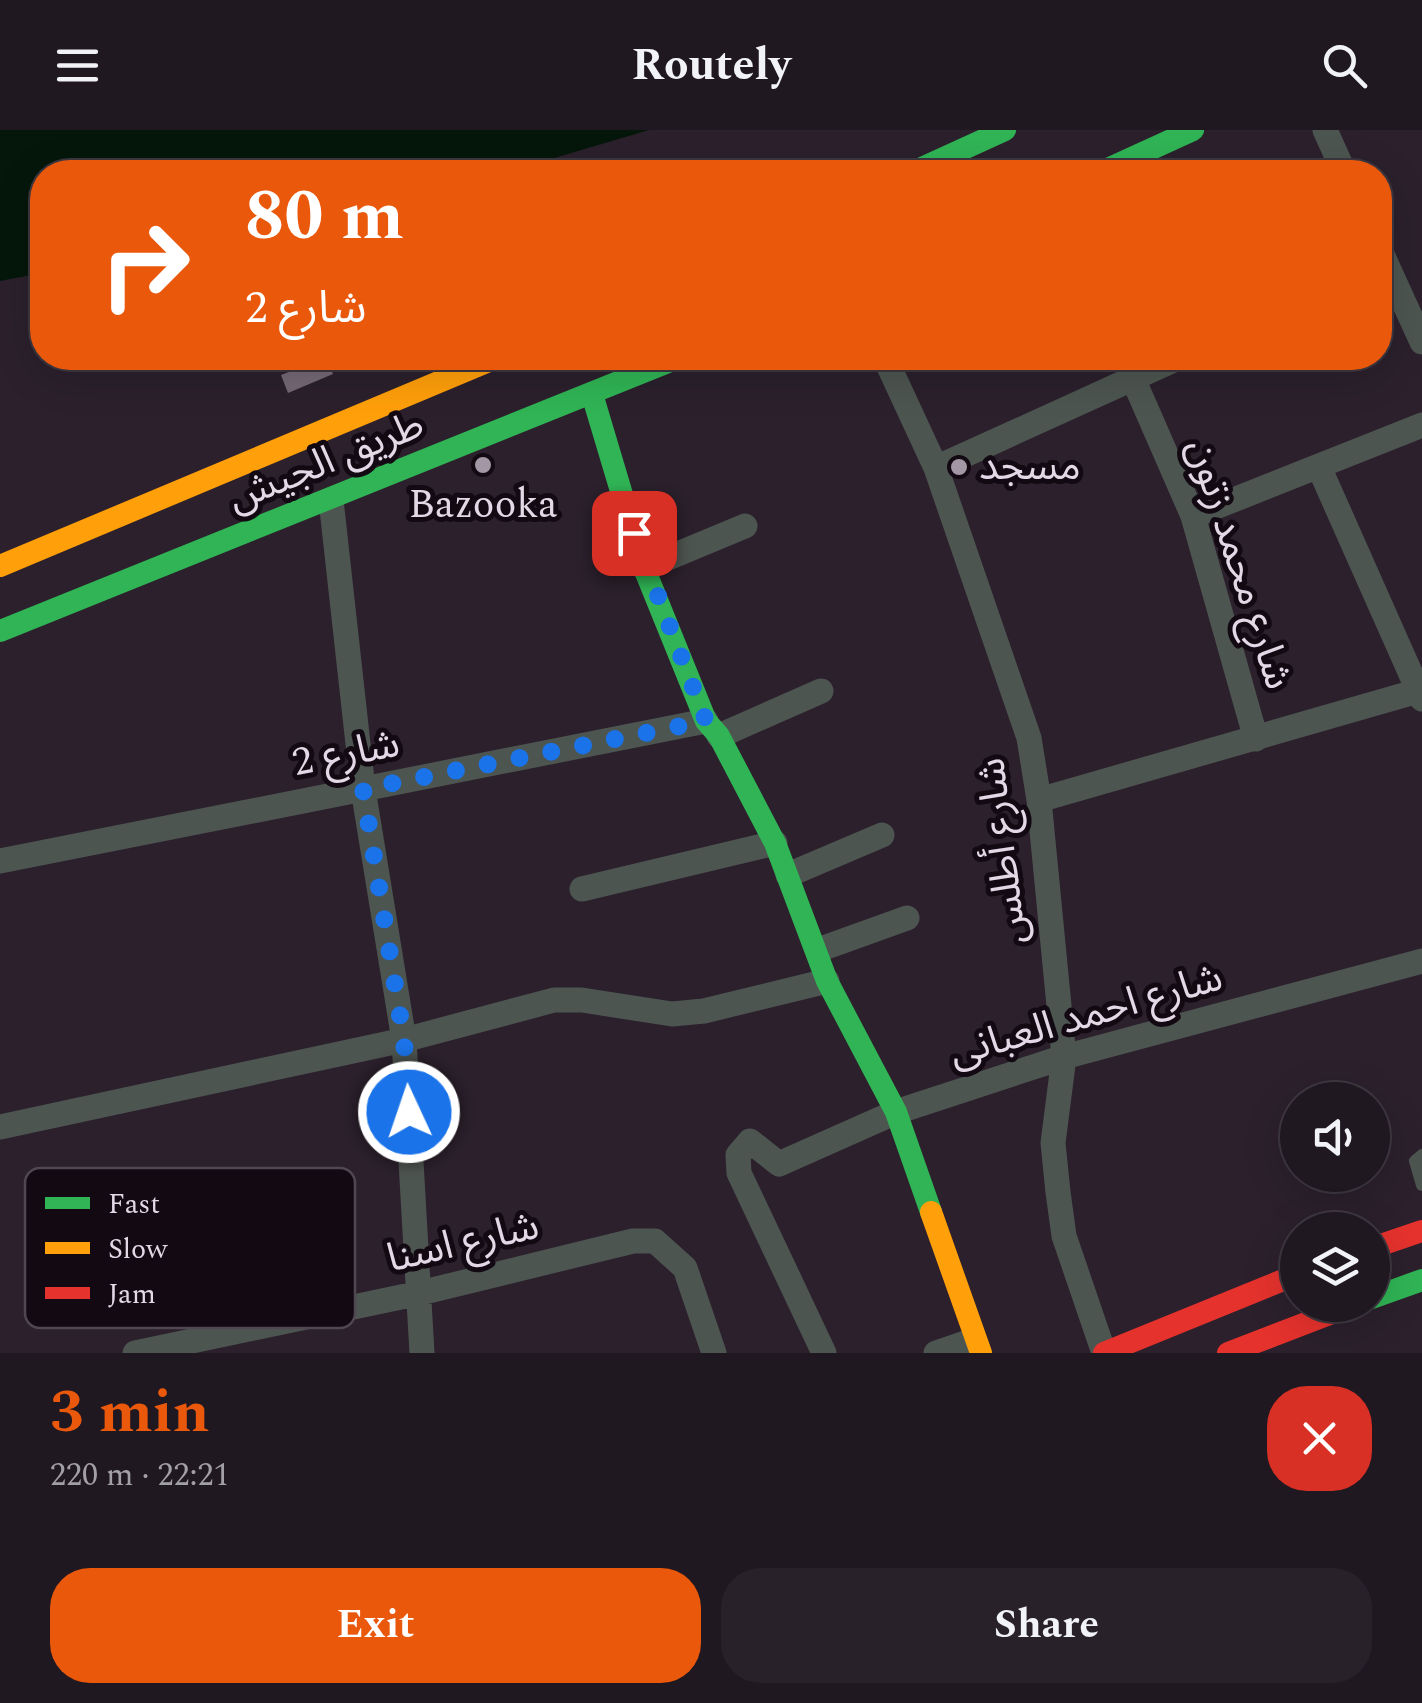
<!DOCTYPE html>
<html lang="en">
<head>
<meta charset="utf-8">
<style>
	:root { --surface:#201821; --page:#28212a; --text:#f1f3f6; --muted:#a2a0a5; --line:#3d373f; --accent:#ea580c }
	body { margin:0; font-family:Spectral,"Noto Sans Arabic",serif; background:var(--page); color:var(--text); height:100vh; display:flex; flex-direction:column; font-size:38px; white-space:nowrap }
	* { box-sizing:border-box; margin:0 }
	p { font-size:32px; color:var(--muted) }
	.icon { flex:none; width:55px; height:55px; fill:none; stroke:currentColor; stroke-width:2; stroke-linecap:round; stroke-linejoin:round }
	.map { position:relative; height:1223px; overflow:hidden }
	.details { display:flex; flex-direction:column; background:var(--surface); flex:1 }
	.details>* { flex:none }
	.hud { position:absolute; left:30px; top:30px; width:1362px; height:210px; border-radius:40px; box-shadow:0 10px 40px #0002,0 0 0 2px var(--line); background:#ea580c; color:#fff; overflow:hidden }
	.controls { position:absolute; left:1280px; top:952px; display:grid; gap:20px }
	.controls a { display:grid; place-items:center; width:110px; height:110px; border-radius:50%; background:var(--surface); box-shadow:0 10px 40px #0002,0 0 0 2px var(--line); font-size:50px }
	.pin { position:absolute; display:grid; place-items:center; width:85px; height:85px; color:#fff; margin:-42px; border-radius:20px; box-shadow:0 5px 15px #0006 }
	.me { position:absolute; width:110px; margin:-55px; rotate:357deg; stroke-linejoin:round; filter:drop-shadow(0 0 8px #0008) }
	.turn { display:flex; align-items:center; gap:35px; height:210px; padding:0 50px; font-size:45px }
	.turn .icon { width:130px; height:130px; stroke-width:2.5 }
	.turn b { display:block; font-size:70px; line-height:85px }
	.round { display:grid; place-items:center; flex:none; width:105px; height:105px; border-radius:40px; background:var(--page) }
	.headline { display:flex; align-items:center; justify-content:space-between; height:170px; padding:0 50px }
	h1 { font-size:60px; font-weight:700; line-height:75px; color:var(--accent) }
	.primary-button { display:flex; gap:20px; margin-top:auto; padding:20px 50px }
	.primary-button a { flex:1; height:115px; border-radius:40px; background:var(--accent); color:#fff; font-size:40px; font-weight:700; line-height:115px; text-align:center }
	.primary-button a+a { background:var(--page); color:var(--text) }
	header { display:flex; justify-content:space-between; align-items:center; height:130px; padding:0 50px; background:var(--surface); font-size:45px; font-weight:700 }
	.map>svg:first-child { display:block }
	.water { fill:#05170a }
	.building { fill:#746875 }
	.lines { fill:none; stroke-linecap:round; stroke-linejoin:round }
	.lane { stroke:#4d5550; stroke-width:12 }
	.street { stroke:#4d5550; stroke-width:25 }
	.fast { stroke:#30b455; stroke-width:22 }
	.slow { stroke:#ff9f0a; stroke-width:22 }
	.jam { stroke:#e5322d; stroke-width:22 }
	.route { stroke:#1a73e8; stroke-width:18; stroke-dasharray:0 32.4 }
	.poi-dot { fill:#a397a5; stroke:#120913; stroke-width:4 }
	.labels { text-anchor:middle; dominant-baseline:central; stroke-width:10; stroke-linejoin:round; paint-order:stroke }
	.street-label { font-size:40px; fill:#e4d7e6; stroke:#120913 }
	.poi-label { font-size:40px; fill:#e4d7e6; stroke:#120913; text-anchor:start }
	.key { fill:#120913; stroke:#514752; stroke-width:2.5 }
	.key-label { font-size:28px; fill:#e4d7e6 }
</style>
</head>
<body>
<header><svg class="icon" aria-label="menu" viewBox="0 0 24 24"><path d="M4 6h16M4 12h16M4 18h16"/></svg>Routely<svg class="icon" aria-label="search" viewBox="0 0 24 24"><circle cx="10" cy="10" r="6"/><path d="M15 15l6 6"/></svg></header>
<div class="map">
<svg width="1422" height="1223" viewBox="0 0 1422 1223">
	<rect width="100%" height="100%" fill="#2b202c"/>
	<path class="water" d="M0,0h649l-142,42h-465v101l-42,8z"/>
	<path class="building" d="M326,228l7,16 -45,19 -7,-18z"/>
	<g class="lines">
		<path class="lane" d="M1422,1025l-7,6 7,24"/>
		<path class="street" d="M1325,0l19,42
			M1380,120l42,92
			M885,228l51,110 93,270 10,62 25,257 -11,86 5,49 6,44 40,117
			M1124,228l69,158 63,223
			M1319,337l103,232
			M936,338l242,-110
			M331,370l32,289 41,251 18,313
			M1193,386l229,-91
			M644,438l101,-42
			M719,606l102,-45
			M1039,670l379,-109
			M0,731l706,-140
			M788,745l94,-40
			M582,759l193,-46
			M818,820l89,-32
			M0,997l404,-87 150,-40h28l90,14 32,-3 123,-30
			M135,1223l285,-60 213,-52h22l30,27 29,85
			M824,1223l-85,-180 -1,-18 12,-14 29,23 117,-52 168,-55 358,-96
			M936,1223l38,-13"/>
		<path class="fast" d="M913,42l92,-42
			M1101,42l92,-42
			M592,264l52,174 62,153 13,15 56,107 52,138 69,131 35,100
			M0,501l678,-273
			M1372,1168l50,-18"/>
		<path class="slow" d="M0,436l496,-208
			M931,1082l50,141"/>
		<path class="jam" d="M1372,1118l50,-17
			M1104,1223l194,-79
			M1228,1223l125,-48"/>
	</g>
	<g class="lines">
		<path class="route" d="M409,982l-5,-72 -41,-251 343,-68 -72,-188"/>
	</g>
	<g class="poi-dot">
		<circle cx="483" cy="335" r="10"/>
		<circle cx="959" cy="337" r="10"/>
	</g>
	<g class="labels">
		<g class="street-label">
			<text transform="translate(326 332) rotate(-22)">طريق الجيش</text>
			<text transform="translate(1239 434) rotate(72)">شارع محمد زتون</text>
			<text transform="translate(346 624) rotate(-11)">شارع 2</text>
			<text transform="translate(1003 721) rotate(-97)">شارع أطلس</text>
			<text transform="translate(1086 886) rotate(-16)">شارع احمد العبانى</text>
			<text transform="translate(463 1113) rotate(-13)">شارع اسنا</text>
		</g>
		<g class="poi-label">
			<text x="979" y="337">مسجد</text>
			<text x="483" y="375" text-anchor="middle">Bazooka</text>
		</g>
	</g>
	<rect x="25" y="1038" width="330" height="160" rx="15" class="key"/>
	<rect x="45" y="1067" width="45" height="12" fill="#30b455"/>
	<rect x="45" y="1112" width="45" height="12" fill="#ff9f0a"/>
	<rect x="45" y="1157" width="45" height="12" fill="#e5322d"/>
	<g class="key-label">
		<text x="108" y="1083">Fast</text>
		<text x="108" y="1128">Slow</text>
		<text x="108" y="1173">Jam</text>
	</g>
</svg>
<div class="controls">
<a><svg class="icon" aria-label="sound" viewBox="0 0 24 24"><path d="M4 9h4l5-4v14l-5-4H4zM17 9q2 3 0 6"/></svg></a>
<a><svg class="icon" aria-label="layers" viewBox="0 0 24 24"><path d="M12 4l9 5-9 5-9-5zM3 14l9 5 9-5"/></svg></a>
</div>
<div class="pin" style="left:634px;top:403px;background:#d93025"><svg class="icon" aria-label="arrive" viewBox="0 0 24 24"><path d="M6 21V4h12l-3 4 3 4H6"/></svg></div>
<svg class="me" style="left:409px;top:982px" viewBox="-20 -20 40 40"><circle r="17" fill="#1a73e8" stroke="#fff" stroke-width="3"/><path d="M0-11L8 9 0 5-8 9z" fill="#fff"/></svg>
<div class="hud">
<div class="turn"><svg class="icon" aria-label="right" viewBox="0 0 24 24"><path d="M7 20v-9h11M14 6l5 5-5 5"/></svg><div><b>80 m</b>شارع 2</div></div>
</div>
</div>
<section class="details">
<div class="headline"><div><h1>3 min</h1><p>220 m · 22:21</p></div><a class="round" style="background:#d93025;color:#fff"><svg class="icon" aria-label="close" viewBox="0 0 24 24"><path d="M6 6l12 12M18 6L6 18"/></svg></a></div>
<div class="primary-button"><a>Exit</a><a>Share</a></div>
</section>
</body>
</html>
